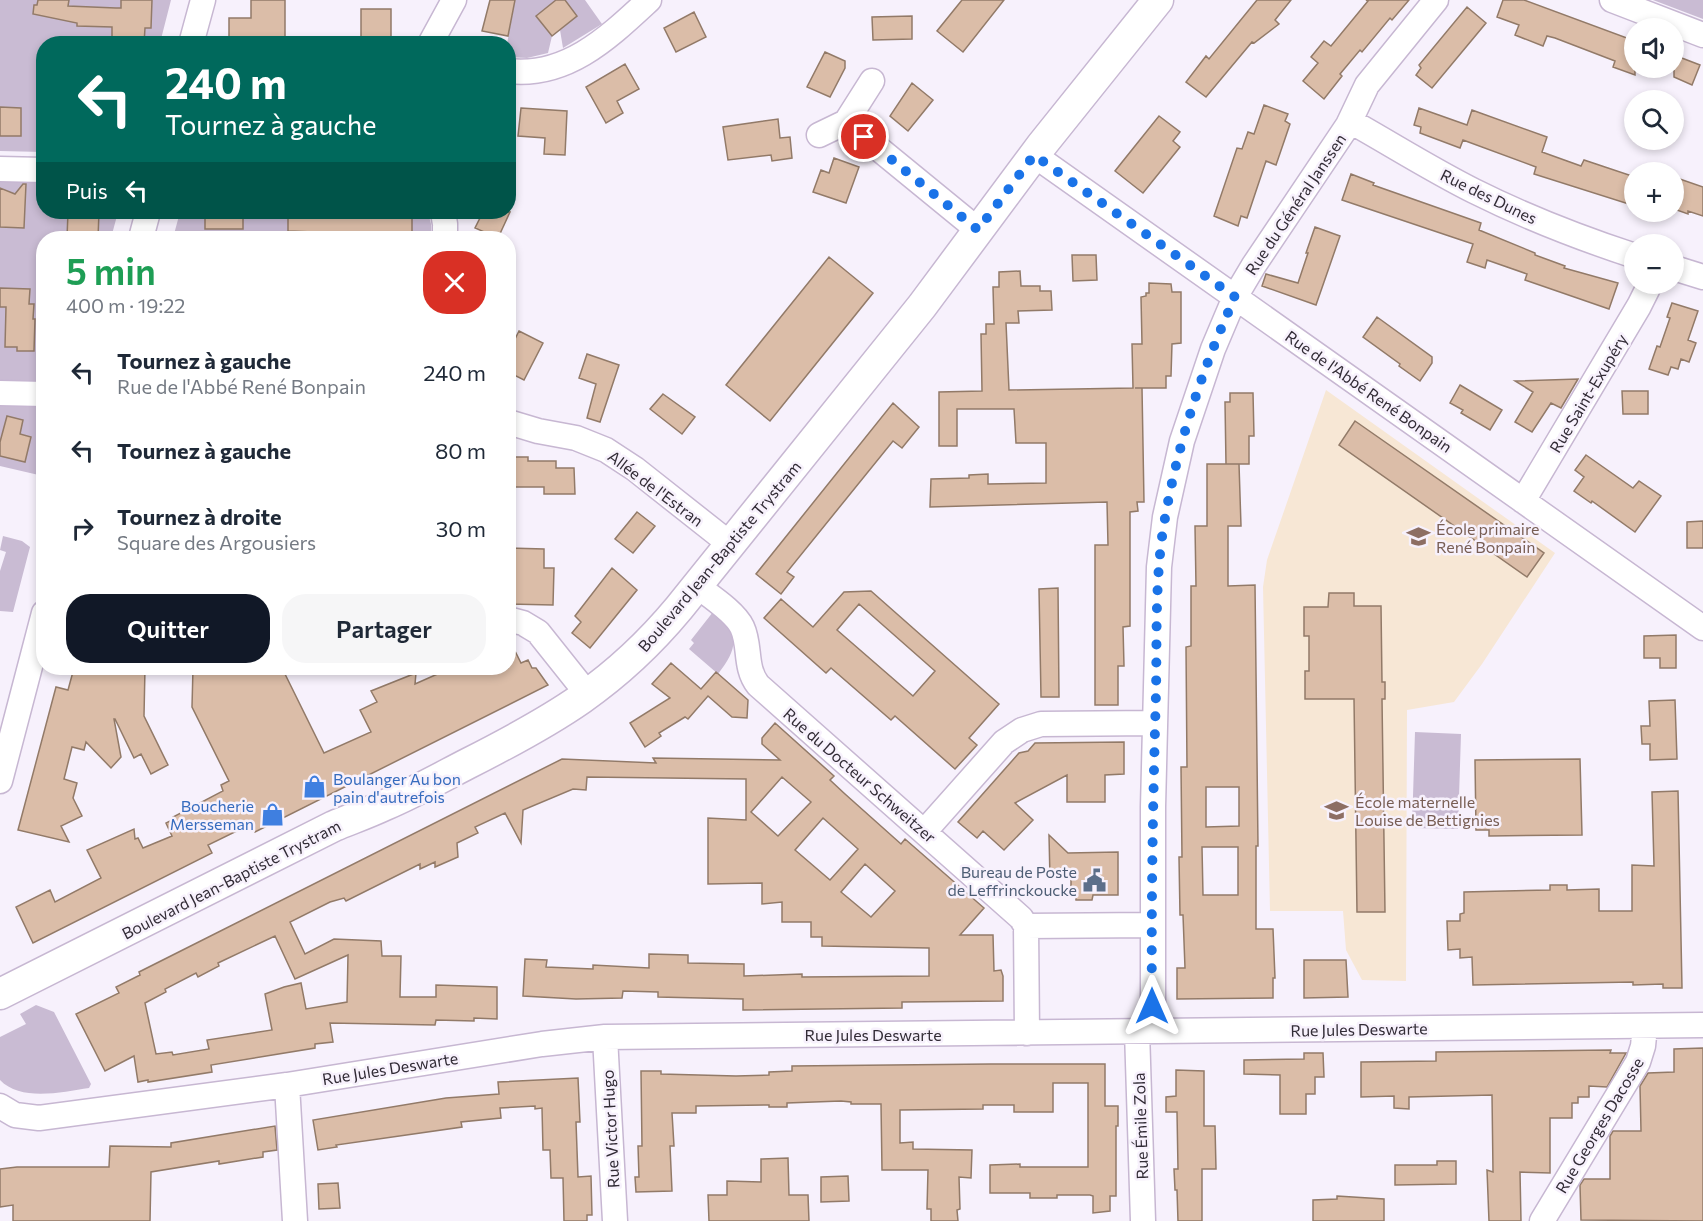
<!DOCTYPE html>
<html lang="fr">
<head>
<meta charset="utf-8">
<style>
	:root { --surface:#fff; --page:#f6f6f7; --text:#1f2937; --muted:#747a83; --accent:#111827 }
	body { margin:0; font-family:Commissioner,sans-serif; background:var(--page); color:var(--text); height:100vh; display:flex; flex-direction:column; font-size:22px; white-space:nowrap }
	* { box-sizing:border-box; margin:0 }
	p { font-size:20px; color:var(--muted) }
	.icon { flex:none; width:33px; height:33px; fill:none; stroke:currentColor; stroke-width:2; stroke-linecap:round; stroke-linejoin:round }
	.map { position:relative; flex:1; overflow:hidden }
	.drawer { position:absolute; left:36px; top:231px; width:480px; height:444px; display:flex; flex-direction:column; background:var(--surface); border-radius:24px; box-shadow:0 3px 9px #0003 }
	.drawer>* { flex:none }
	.guide { position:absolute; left:36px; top:36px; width:480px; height:183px; border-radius:24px; box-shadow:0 3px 9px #0003; background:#00695c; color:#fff; overflow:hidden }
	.tools { position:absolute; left:1624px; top:18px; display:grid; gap:12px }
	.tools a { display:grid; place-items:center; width:60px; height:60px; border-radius:50%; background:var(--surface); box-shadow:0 3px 9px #0003; font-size:30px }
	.pin { position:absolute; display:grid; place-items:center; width:51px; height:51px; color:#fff; margin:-26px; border:3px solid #fff; border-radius:50%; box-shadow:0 2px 6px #0007 }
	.me { position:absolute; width:66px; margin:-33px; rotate:0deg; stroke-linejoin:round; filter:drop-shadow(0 0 4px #0008) }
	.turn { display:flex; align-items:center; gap:21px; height:126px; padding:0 30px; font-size:27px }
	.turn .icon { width:78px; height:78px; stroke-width:2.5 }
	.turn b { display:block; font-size:42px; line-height:51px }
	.then { display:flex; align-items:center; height:57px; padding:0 30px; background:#0003; gap:12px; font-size:22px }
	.round { display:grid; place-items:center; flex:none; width:63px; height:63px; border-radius:24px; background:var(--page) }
	.overview { display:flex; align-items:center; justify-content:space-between; height:102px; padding:0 30px }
	h1 { font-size:36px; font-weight:600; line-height:45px; color:#1e9e55 }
	.action { display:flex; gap:12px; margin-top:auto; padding:12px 30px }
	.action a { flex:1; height:69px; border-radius:24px; background:var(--accent); color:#fff; font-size:24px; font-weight:600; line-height:69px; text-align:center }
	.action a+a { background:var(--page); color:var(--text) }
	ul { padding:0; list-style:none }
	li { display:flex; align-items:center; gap:18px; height:78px; padding:0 30px }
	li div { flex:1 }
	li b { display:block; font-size:22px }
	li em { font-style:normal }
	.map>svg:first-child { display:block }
	.education { fill:#f7e7d5 }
	.green { fill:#c9bbd3 }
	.building { fill:#dbbda8; stroke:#927a68; stroke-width:1.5; fill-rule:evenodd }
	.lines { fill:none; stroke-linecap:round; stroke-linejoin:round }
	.minor-casing { stroke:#c7b7d2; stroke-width:27 }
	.tertiary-casing { stroke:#c7b7d2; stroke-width:33 }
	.minor { stroke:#fff; stroke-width:24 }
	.tertiary { stroke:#fff; stroke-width:30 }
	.route { stroke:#1a73e8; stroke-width:10; stroke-dasharray:0 18 }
	.labels { text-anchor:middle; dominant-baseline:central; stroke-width:5; stroke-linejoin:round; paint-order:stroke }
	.street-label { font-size:16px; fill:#322c36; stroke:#f7f1fc }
	.education-label { font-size:16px; fill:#785e54; stroke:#f7f1fc; text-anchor:start }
	.shop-label { font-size:16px; fill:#366cbe; stroke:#f7f1fc; text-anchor:start }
	.service-label { font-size:16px; fill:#4e5e75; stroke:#f7f1fc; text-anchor:end }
</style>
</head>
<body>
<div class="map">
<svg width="1703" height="1221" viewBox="0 0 1703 1221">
	<rect width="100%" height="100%" fill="#f7f1fc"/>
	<path class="education" d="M1326,390l229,163 -73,111 -28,38 -47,8 -1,271 -44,-1 -16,-30 -3,-39h-73l-7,-324 4,-27z"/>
	<path class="green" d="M0,0h171l-11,43 -116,1 -1,108 -43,-1z
		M515,0h41l-20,16 16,20 -4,17 -21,5 -18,-1 -1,-13h-1z
		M565,0h20l17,24 -39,24 -3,-18 17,-14z
		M1653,0h50v19z
		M0,181l43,2 1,29h74l-7,26h-67l-1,151 -43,-1z
		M180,212h248l3,12v14h-258z
		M0,398l43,1v77l-43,-10z
		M3,536l19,5 8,6 -17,65 -13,-1v-40l6,-19 -6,-2z
		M713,612c28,21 25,36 5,62l-29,-25 5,-6 -3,-3z
		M1415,732l46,2 -3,95 -46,-1z
		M36,1005l18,7 37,72 -2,4c-27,4 -68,14 -89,-8v-43l26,-13 -6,-10z"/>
	<path class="building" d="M38,0h31l-1,6 48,2h5v-8h31l-1,28h-6l-1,16h-32v-17l-35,-1v-3l-44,-9 1,-9h3z
		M251,0h34v44h-56v-26h22z
		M490,0h25l-7,36 -26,-5z
		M556,0h9l12,16 -25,20 -16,-20z
		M962,0h42l-41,52 -26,-21z
		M1257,0h34l-16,20 4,4 -25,19 -2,-1 -46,55 -20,-15 20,-26 3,3z
		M1366,0h43l-17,20 -2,-2 -28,34 -2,-2 -20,24 2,2 -18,23 -21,-18 15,-18 -7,-6 13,-16 7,5 37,-45z
		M1503,0h21l111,41v34l-22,-8 2,-6 -60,-23 -8,-2 -4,10 -28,-11 4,-10 -22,-8z
		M1467,7l19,16 -54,65 -16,-13 5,-7 -2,-3z
		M361,9h30v35h-30z
		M694,12l12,25 -30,15 -12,-24z
		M912,16v23l-39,1 -1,-23z
		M825,52l20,9v7l-15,29 -23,-10z
		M1674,55l26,10 -8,20 -18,-8z
		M625,64l14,25 -22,12 6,12 -17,10 -20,-36z
		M912,83l21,17 -25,31 -18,-15z
		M1264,105l24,9 -3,7 5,3 -14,41 -10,-4 -19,57 -6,-2 -3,10 -24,-10 23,-68 5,1 6,-17 6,2z
		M0,107l21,1v28h-21z
		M521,108l46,3 -2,44 -21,-1 1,-16 -27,-2z
		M1419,108l48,17 5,-15 75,27 -5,15 39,14 3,-6 51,17v29l-101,-32 2,-7 -73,-27 -3,8 -40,-15 1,-6 -7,-2z
		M1159,116l21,16 -7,9 7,6 -37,46 -28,-22z
		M778,119l2,19 10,-1 2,21 -20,3 -1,-6 -43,5 -5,-33z
		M834,158l25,9 -13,36 -33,-11 8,-22 8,3z
		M1351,174l23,9 -1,2 108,38 -2,7 56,23v2l30,11 -1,2 54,15 -9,26 -84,-29 2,-6 -40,-14 -2,8 -18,-6 6,-18 -131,-44z
		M1674,177l29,10v29l-15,-5v3l-14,-5z
		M23,184h3l-2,44 -24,-1v-39l15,6z
		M68,212h31l-1,26h-31z
		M205,212h38v17h-38z
		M288,212l124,1v25h-22v-3l-102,-4z
		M483,212h27l-12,26 -23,-10z
		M1315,227l25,9 -24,69 -54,-19 4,-12 32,9 10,-30h-2z
		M1072,255h24l1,25 -24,1z
		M829,257l44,36 -103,128 -44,-36z
		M1020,271l1,15h19v5h11l1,19 -34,1 1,12h-13l3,67 124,-2 -1,-44h10l-1,-47 5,-1v-3h3v-10l22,1 1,8h9v51l-9,1 -1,32h-5v12h-31h7l2,114h-7l1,9 -8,1v114l-7,1 1,39h-6v39h-23v-160h13l-1,-43 -177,5 1,-28 38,-1v-3l19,-1v10l58,-1v-40h-30l-2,-34h-57v37h-18v-54l43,-1 -1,-57h5v-10h8l-1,-37h6v-15z
		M0,288l30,1 -1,15h5l-1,15h2l-1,32h-17v-4h-12l1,-40h-6z
		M1672,303l26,8 -10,29 8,3 -7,19 -8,-3 -3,10 -7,-2 -3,8 -19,-6 8,-23 3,1 10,-29 -3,-1z
		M1377,317l55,40v6l-12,18 -21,-15 1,-2 -37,-27z
		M519,331l24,12 -19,37 -16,-8v-19z
		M587,354l32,11 -19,57 -13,-4 9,-34 -17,-6z
		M1578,379l-17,29 -10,-5 -19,29 -17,-10 18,-30 -18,-11z
		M1460,385l42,25 -12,20 -29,-17 2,-3 -13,-7z
		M1622,391h26v23h-25z
		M1230,393h23l1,43h-5v28h-23l-1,-62h5z
		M663,394l32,23 -13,17 -32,-25z
		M893,403l26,24 -17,21 -9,-7 -106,131 7,5 -13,17 -25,-20z
		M7,416l16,4 -3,14 11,3 -6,25 -25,-6v-14z
		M1355,421l189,132 -17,24 -188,-132z
		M1586,455l47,33 6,-7 22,15 -26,36 -43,-31 -1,2 -17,-12 10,-14 -9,-7z
		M508,457h20v4h28v7h18l1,26h-31v-7h-33z
		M1207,464h32l2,62h-13v60l27,-1 3,261h-2v83h17l2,49h-2v20l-96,1v-31h8l-2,-53h-3l-1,-58h3l-1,-90h6l-1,-120 5,-1v-60h5l-1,-60h12zM1206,787h33v39l-33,1zM1202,847h36v48h-35z
		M637,512l18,14 -22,27 -18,-14z
		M1703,521v27h-16v-26z
		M508,548l36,1v19h10l-1,37 -45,-1z
		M612,568l25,22 -47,58 -18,-15 9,-11 -6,-6z
		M1058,588l1,109h-18l-2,-108z
		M871,591l128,113 -30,34 8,7 -22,24 -60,-53 -4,4 -60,-52 -5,5 -62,-55 17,-19 32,28 31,-35zM859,604l76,67 -22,25 -76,-66z
		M1329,593h25v13h27l1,76h3v17h-3l3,213h-28l-3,-213h-49v-28h4v-35h-5v-29h24z
		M1676,635v33h-16v-10h-16v-22z
		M508,637l13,26 7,-3 4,8h4l12,17 -293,147 -4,-8 -43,21 4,8 -179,90 -17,-36 34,-17 5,12 46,-24 -14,-28 47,-21 1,10 3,-1 5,10 29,-12 -6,-13 8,-4 -1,-2 50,-26 -2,-6 8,-4 -37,-74 1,-39h89l42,85 47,-21 -11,-22 17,-8 -6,-11 45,-18 -1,11 36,-16h57z
		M671,663l30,26 15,-17 32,28 -1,18 -15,-1 -24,-21 -20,23 -3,-2 -26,16 2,3 -16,11 -15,-24 40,-25 -18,-14z
		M74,668h71l-1,48 24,49 -17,9 -10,-20 -7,4 -19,-39h-1l7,38 -10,11 -25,-26 -2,8 -12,-3 -8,32 13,4 -4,15 9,18 -21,10 8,16 -51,-12 38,-143 12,3z
		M1675,700l2,59 -27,1v-16h-8l-1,-18h9l-1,-25z
		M775,723l59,53 -4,4 15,14 56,50 4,-5 79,69 -24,27h33l1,36 7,-1 2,6v25l-101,1v6l-159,2v-11l-85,-2v-5l-35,-1 -1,7 -46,1 -53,-3 2,-37 22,1 -1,7 47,2v-4l56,3v-14l39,1v8l56,1v12l58,-2v3l127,-1v-28l-107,-2v-9h-11v-15h-29v-20l-20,2v-21l-54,1v-66l38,2v-41l-159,-2 -1,13 -13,-1 -50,21 -2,33 -16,-30 -30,14 3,6 -21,10 1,14 -23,10v-5l-15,7v-5l-74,37 -2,-3 -14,4 -40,20 15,32 29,-15 47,2 1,15h19l-1,41h36v-12l61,2v32l-23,-1v3l-38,-1 -1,5 -105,-2 3,19 -18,2v4l-104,17 1,7 -64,10v-2l-10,2 -4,-26 -29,15 -29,-57 43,-21 -3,-6 24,-12 -1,-3 423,-213 94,4 -3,-5 127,2 -18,-16v-6zM782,777l29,25 -33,34 -27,-24zM823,818l35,31 -28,31 -35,-30zM865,864l30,27 -24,26 -30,-25zM275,936l20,43 53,-24 -1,47 -41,7 -5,-26 -17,4 -19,7 7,36 -65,10 2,9 -36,6 -1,-3 -16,2 -11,-51 21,-11 -1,-3 31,-16 2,4 21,-11 -1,-3z
		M1124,742v32l-19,1v27h-38v-27l-52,28 18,17 -29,30 -21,-19 -6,7 -19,-16 61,-69 9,-2 7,-8z
		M1580,759l2,76 -93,1v-6h-13l-1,-70z
		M1678,791l4,197h-19v-4l-30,1v-3l-160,3 -1,-28 -12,1v-9l-12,1 -1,-29h13v-7l4,-1v-21l86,-2v-5h17v5l32,-1v22h33v-46l22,1 -2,-74z
		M1049,835l19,18 50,-1v43h-25l-1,5h-16l-1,-10h-4v-12h-21z
		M1304,960h42l2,37 -44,1z
		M1703,1048v173l-122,-1 -1,-35 4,-6h26v-43l3,-5h28l-1,-45 8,-13 26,-1v-23z
		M1611,1050l-1,3h16l-19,34 -18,-1v11h-11v6h-6v15h-22v55l-30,-1 1,49h-32l-2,-51 6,2 -1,-77 -83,2v12l-15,-1v-12l-33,1v-35l75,-1v-9z
		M1304,1053h19l1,24h-9v17h-9v20h-26v-39l-36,-1v-14l60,-1z
		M991,1064h114v42h13v20h-2v70h-6v15l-17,2v-17l-3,-1h-33v3h-27v-5h-40v-28l30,-1v3h68v-84h-35v29h-39v-7h-31v4l-83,1v33l13,-1v7l59,1 -1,28 -12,-1 1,32 -3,1 1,11h-27v-12h-4l1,-39h-46l-1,-66h-30v-2l-10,-1 -54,2v4h-18v-2l-73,1v7h-24l2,33h-4l2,45 -36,1 -1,-15h4l-1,-31h4l-1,-75h20v3l75,2 33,-1v-3l23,-1v-5z
		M1176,1070l28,1v55h11l1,43h-14v52h-24l-1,-31h-2l-1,-21h4l-1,-57h-11v-15l10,-1z
		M578,1078l2,44h-4l2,55 13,-1 1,39h-5v6h-23l-1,-43h-12l-1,-28h-7l-1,-42 -7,1v-3l-35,2 1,10 -40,4 1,5 -126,18 1,2 -19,3 -5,-30 133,-22 53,-4 -1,-12z
		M275,1126l2,24 -14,2v5l-44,7v-3l-68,11 -1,49h-137v-16l-13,2v-38l17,-2h92l1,-21 61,1v-4z
		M788,1158l1,37h19l1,26h-100l-1,-26h19v-14l34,1v-23z
		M1437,1161h19v23l-61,1v-20h42z
		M848,1176l1,25 -28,1v-25z
		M338,1183l2,25 -21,1 -1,-25z
		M1337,1196l47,3v22h-71v-21l24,-1z"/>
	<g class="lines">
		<defs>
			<path id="minor" d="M1612,0l91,35
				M191,44l12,-44
				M430,44l24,-44
				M508,71c59,7 101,-34 141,-71
				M872,81l-26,41 132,108
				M1350,121c41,23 82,49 124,70 52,26 106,47 161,65
				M819,135l27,-13
				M1034,155l669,473
				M0,169l44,1
				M443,212l2,12v14
				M141,238l7,-26
				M1674,268l29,9
				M0,393l44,1
				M508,422l30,9 38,7 30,12 29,19 95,75
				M1523,501l116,-195 11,-22
				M697,586c13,10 38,26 45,41 9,19 2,40 16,58l263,233 5,8 1,107
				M508,619l15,4 15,9 51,64
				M0,781l44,-168
				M924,832l80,-90 18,-12 19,-6 114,-1
				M1026,926l125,-1
				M1137,1031l6,190
				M1153,1031v-224l6,-240 6,-50 17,-76 31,-92 22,-52 19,-32 94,-140 19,-40 69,-85
				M605,1037l10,184
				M287,1085l8,136
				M0,1106l15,9 24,3 248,-33 255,-41 63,-7 1098,-12
				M1542,1221l96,-159 5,-16 2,-20"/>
			<path id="tertiary" d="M0,994l334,-168c17,-7 34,-13 51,-21 28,-12 55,-27 82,-41 87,-44 148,-79 212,-156l243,-302 119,-160 117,-146"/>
		</defs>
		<use href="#minor" class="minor-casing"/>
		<use href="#tertiary" class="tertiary-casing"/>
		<use href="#minor" class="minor"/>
		<use href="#tertiary" class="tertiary"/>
	</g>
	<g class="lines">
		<path class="route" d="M864,137l114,93 56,-75 201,142c-34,74 -59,152 -72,233 -8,53 -6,109 -7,163 -3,104 -5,209 -4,313"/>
	</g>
	<defs>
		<symbol id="school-bare" viewBox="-9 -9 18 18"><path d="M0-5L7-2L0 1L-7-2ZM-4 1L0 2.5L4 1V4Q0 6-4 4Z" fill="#8d6e63" stroke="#f7f1fc" stroke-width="2.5" paint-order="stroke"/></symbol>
		<symbol id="shop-bare" viewBox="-9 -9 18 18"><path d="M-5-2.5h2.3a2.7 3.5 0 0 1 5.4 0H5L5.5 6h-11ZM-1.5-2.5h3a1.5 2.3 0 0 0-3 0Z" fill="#3f7fe0" stroke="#f7f1fc" stroke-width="2.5" paint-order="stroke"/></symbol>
		<symbol id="civic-bare" viewBox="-9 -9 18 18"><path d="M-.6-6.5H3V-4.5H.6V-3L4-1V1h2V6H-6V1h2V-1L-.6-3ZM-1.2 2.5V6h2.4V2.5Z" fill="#5c6f8a" stroke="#f7f1fc" stroke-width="2.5" paint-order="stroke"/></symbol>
	</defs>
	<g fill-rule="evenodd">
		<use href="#school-bare" x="1402" y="520" width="33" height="33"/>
		<use href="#shop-bare" x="298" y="770" width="33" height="33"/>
		<use href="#school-bare" x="1320" y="794" width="33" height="33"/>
		<use href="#shop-bare" x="256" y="798" width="33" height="33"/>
		<use href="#civic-bare" x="1078" y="864" width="33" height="33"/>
	</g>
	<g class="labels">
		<g class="street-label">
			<text transform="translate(1489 196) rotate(26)">Rue des Dunes</text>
			<text transform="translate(1295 204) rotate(-56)">Rue du Général Janssen</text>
			<text transform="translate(1369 391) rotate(35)">Rue de l'Abbé René Bonpain</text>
			<text transform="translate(1588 393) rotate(-59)">Rue Saint-Exupéry</text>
			<text transform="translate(656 488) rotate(37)">Allée de l'Estran</text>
			<text transform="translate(719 556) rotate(-50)">Boulevard Jean-Baptiste Trystram</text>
			<text transform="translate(860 775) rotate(41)">Rue du Docteur Schweitzer</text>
			<text transform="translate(231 879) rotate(-27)">Boulevard Jean-Baptiste Trystram</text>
			<text transform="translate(1359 1029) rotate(-1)">Rue Jules Deswarte</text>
			<text x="873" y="1034">Rue Jules Deswarte</text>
			<text transform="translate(390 1068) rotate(-9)">Rue Jules Deswarte</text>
			<text transform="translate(1599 1125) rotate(-59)">Rue Georges Dacosse</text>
			<text transform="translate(1140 1126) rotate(-92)">Rue Émile Zola</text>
			<text transform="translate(610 1129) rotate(-93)">Rue Victor Hugo</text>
		</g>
		<g class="education-label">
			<text x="1436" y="528">École primaire<tspan x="1436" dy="18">René Bonpain</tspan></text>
			<text x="1355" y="801">École maternelle<tspan x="1355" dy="18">Louise de Bettignies</tspan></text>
		</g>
		<g class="shop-label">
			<text x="333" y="778">Boulanger Au bon<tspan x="333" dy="18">pain d'autrefois</tspan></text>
			<text x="254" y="805" text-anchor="end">Boucherie<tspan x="254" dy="18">Mersseman</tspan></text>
		</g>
		<g class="service-label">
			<text x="1077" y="871">Bureau de Poste<tspan x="1077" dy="18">de Leffrinckoucke</tspan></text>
		</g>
	</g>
</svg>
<div class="tools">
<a><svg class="icon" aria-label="sound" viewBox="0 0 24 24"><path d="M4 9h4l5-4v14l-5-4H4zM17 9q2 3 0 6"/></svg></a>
<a><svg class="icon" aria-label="search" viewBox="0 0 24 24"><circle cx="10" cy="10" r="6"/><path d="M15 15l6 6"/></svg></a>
<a>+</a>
<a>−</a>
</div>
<div class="pin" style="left:864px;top:137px;background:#d93025"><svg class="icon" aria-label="arrive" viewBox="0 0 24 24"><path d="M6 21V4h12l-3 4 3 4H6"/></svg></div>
<svg class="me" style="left:1152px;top:1006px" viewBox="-20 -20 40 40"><path d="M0-17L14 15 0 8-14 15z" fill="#1a73e8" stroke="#fff" stroke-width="4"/></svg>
<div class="guide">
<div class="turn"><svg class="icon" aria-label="left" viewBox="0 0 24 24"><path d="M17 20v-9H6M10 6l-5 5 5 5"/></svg><div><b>240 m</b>Tournez à gauche</div></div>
<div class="then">Puis<svg class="icon" aria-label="left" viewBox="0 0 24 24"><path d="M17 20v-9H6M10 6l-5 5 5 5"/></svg></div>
</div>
<section class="drawer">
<div class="overview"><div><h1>5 min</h1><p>400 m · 19:22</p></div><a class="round" style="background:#d93025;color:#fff"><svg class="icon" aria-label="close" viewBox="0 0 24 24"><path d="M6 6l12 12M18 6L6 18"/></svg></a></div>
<ul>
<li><svg class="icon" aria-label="left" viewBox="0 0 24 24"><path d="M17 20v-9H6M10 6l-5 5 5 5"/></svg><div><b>Tournez à gauche</b><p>Rue de l'Abbé René Bonpain</p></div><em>240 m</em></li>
<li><svg class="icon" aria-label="left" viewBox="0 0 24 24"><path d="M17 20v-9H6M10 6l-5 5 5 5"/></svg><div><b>Tournez à gauche</b></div><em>80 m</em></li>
<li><svg class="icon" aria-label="right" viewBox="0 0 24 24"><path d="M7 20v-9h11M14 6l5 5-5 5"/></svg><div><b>Tournez à droite</b><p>Square des Argousiers</p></div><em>30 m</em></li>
</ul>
<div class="action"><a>Quitter</a><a>Partager</a></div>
</section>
</div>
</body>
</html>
